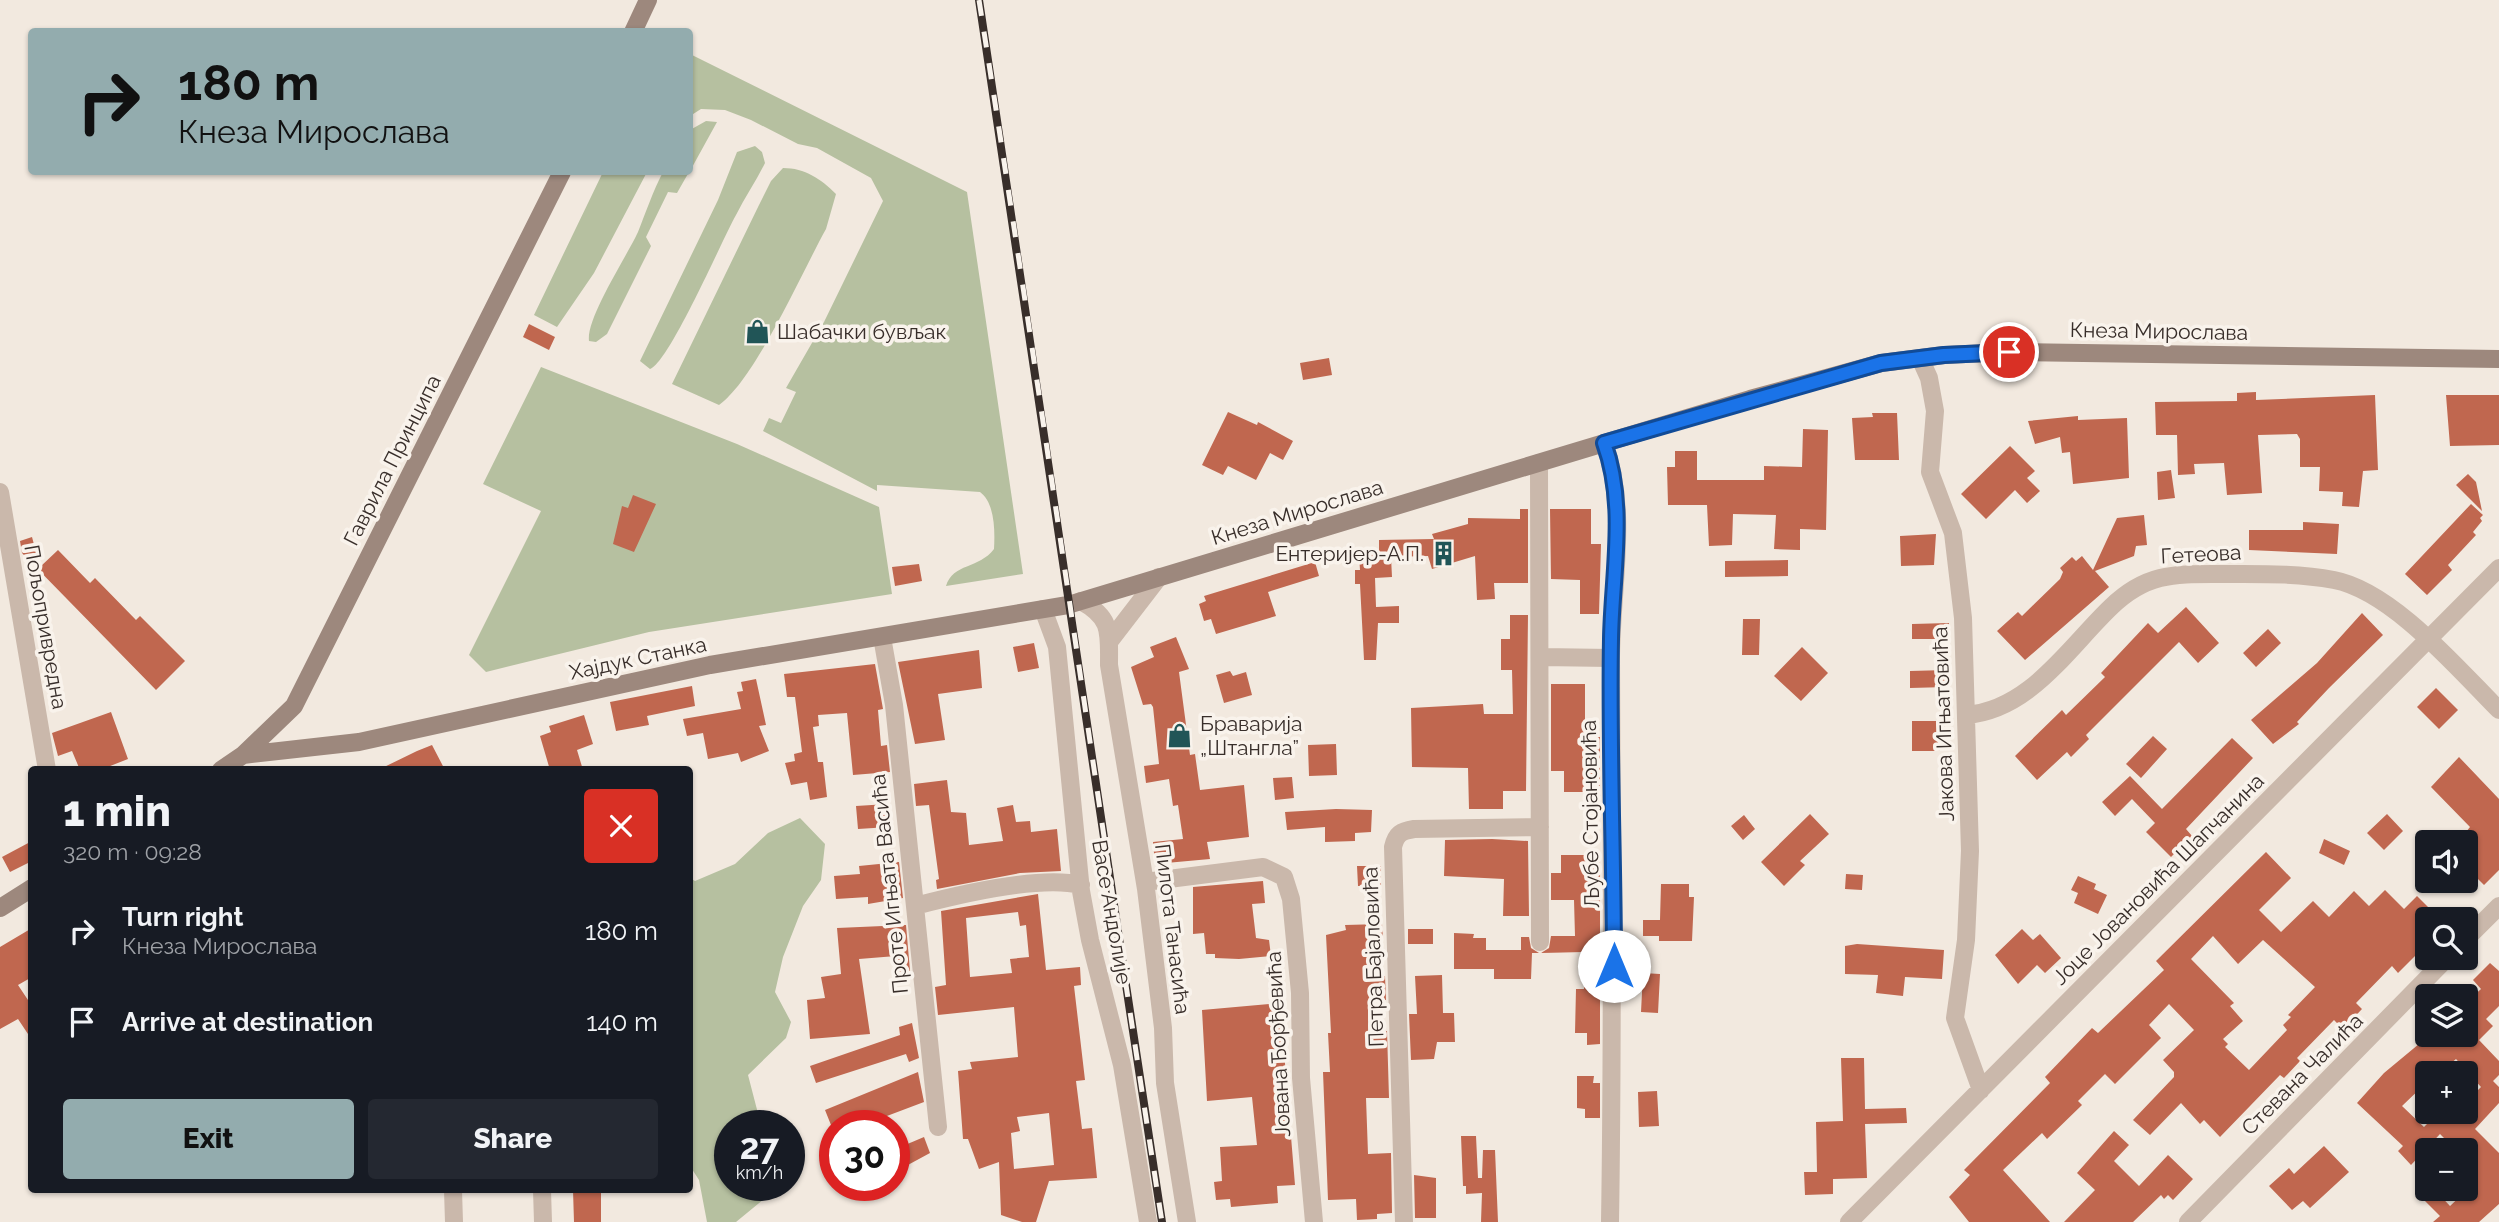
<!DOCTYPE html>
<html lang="en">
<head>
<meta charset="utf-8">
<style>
	:root { --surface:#171b24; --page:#242831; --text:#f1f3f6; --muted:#9ea1a6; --accent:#93acae }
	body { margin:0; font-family:Raleway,sans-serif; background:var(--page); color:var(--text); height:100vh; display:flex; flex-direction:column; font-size:26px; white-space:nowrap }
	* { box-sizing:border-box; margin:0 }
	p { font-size:23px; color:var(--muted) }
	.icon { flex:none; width:38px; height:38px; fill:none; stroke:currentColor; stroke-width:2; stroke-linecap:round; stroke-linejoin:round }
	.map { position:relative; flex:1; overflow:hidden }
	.drawer { position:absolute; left:28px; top:766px; width:665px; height:427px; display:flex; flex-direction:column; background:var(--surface); border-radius:7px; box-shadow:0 2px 5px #0004 }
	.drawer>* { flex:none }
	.guide { position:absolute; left:28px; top:28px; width:665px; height:147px; border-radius:7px; box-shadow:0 2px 5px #0004; background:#93acae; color:#111; overflow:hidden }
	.buttons { position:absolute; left:2415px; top:830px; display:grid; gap:14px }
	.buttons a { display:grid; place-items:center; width:63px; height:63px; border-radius:7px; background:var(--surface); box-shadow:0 2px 5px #0004; font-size:35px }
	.speed { position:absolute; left:714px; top:1110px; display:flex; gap:14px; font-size:35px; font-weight:700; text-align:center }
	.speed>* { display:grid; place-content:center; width:91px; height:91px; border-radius:50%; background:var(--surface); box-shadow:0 2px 5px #0004; line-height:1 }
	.speed small { font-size:18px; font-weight:400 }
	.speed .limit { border:10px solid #d22; background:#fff; color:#111 }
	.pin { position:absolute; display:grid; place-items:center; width:60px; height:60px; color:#fff; margin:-30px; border:4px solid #fff; border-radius:50%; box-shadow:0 2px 7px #0007 }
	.me { position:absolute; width:77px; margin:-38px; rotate:0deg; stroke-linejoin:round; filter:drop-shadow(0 0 5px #0008) }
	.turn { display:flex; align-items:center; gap:24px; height:147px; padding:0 35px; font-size:32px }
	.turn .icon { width:91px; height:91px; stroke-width:2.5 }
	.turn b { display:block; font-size:49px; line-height:60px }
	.round { display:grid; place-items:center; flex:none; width:74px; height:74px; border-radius:7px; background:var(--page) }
	.summary { display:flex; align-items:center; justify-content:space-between; height:119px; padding:0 35px }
	h1 { font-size:42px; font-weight:800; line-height:52px }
	.button { display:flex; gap:14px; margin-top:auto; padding:14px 35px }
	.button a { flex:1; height:80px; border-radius:7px; background:var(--accent); color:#111; font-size:28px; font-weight:800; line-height:80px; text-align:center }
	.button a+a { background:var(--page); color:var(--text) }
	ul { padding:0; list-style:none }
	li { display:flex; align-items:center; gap:21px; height:91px; padding:0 35px }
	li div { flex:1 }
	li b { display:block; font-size:26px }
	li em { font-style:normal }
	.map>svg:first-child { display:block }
	.green { fill:#b6c0a0 }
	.building { fill:#c0674f; fill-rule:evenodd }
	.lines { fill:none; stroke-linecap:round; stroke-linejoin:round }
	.street { stroke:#cab8ab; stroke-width:18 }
	.secondary { stroke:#9d887d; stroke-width:18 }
	.rail-casing { stroke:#382e2a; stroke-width:8 }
	.rail { stroke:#f9f3ec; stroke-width:5; stroke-dasharray:16; stroke-linecap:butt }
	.route-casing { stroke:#114b97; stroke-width:18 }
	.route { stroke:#1a73e8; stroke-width:12 }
	.labels { text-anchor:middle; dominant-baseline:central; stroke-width:7; stroke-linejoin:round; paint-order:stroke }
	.poi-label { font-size:21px; fill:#382e2a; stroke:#f9f3ec; text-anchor:start }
	.street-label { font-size:21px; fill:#382e2a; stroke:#f9f3ec }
</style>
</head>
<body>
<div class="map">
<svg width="2499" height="1222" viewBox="0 0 2499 1222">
	<rect width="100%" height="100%" fill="#f2e9df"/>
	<path class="green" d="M690,54l277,138 56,382 -77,12c7,-23 33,-17 48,-37 1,-18 1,-46 -14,-57l-103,-7v6l-114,-60 6,-13 12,5 15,-31 -10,-4 38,-66 59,-121 -12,-23 -54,-30 -19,-4 -47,-24 -26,-10 -24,-1 -11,7z
		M706,121l11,1 -27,49v-41z
		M755,146l7,6 3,11c-9,18 -20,34 -29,52 -14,25 -67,148 -86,154l-10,-8 78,-161 19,-48z
		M783,168c22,0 38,11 53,26l-10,35c-24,43 -71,151 -107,176l-47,-21 87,-179 12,-24z
		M603,172h44l-53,101 -37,54 -23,-12z
		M663,172h26l-12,21 -9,-1 -22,45 5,9 -44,88 -11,8 -7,-1c-3,-23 38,-85 49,-109 8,-20 15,-41 25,-60z
		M541,367l196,77 142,63 13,87 -243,38 -163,40 -17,-17 72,-144 -58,-27z
		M800,818l25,26 -4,36 -18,26 -20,51 -8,35 16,30 -5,16 -38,37 13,50h-31v60h41l-2,10 -33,27h-29l-8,-42 -9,-14v-288l5,3 40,-17 33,-31z"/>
	<path class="building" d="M529,324l26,13 -6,13 -26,-13z
		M1329,358l3,17 -29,5 -3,-17z
		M2256,392v8l119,-5 3,75 -15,1 -4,36 -17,-1 1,-14 -24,-1 1,-24h-20v-28l-3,-5 -39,1 4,58 -35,2 -3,-32 -30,1 1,10 -17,1 -1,-40h-21l-1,-33 82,-1v-8z
		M2446,395h53v50l-49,1z
		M1228,412l29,13 1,-3 35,19 -10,19 -13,-7 -14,27 -28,-14 -5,9 -21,-10z
		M1872,413h25l2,47h-44l-3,-42 21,-1z
		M2078,416v4l49,-2 2,60 -56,6 -3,-32 -8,1 -2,-16 -25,7 -7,-23z
		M1803,429l25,1 -2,100 -26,-1v21l-26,-1 2,-34 -43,-1 -1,31 -23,1 -2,-41h-39l-1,-38h8v-16h22v29h67v-14l38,1z
		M2010,446l25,25 -8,7 13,13 -13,12 -12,-13 -29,29 -25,-25z
		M2171,470l4,28 -17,2 -1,-28z
		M2468,474l8,8 6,29 -26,-26z
		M633,495l23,9 -22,48 -21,-8 9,-38 6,2z
		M2471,504l12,11 -3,3 2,3 -9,11 3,3 -28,30 4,5 -25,25 -22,-21z
		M1520,509h8v74h-34l1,16 -18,1 -2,-44 -43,13 -4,-13 -37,1 1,20 -17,1 1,29 23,-1v17h-21l-2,37h-12l-4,-76h-5v-14h5l-1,-15 20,-1v-14l55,-1 -2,-5 36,-10v-6l52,1z
		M1550,509h41v35h10l-2,70h-19v-34l-29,-1z
		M2144,515l3,30 -11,1 -2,10 -39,15 14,16 -84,73 -28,-29 21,-19 4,4 38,-37 3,-7 -3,-4 12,-11 4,4 6,-5 11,14 24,-52z
		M2303,522l36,2 -2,30 -88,-4v-20h54z
		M1936,534l-2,31 -33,1 -1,-30z
		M32,537l8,30 18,-17 32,33 5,-5 41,42 4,-4 45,45 -29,29 -134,-137 -2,-12z
		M1788,560v16l-63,1v-16z
		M1315,562l4,14 -51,16 8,24 -60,18 -5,-15 -7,2 -5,-17 7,-3 -2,-5z
		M919,564l3,17 -27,5 -3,-19z
		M2186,607l33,36 -21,20 -19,-21 -93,93 3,4 -18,18 -4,-5 -30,28 -22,-24 47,-46 4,5 39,-38 -4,-4 47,-50 10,10z
		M2362,613l21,22 -54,53 -32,34 2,2 -26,20 -22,-24 66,-57z
		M1510,615h18l-2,176h-23v18h-34l-1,-41 -56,-1 -1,-59 72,-4 1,10h29l-1,-44h-11v-31h9z
		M1743,619h17l-1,36h-17z
		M1949,623v16h-37v-15z
		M2268,629l13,14 -25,24 -13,-14z
		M1176,637l13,32 -10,3 11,83 5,-1 5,36 44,-5 5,52 -42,5 3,17 -55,5 -2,-22 30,-3 -5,-34 -5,1 -4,-27 -23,4 -2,-17 15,-2 -6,-57 -2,-3 -8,1 -12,-38 23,-10 -4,-10z
		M1034,643l5,25 -21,4 -5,-25z
		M1802,647l26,26 -27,28 -27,-25z
		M979,650l3,38 -44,6 7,46 -30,4 -17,-82z
		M875,664l8,45 -5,1 3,36 6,-1 3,27 -37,3 -6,-62 -29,2 1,11 -6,1 5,35h5l4,35 -17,3 -3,-18 -16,3 -6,-22 10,-2 -1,-7 8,-2 -7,-55h-8l-3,-23z
		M1947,670v17l-37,1v-17z
		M1230,671l3,5 13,-4 6,23 -28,8 -8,-28z
		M756,679l10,46 -7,1 10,25 -28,11 -3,-9 -30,6 -5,-26 -16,3 -4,-17 58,-10 -4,-17 6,-1 -2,-9z
		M1551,684h34v53h15v49h-7v6h-29v-21h-13z
		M692,686l3,20 -48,10 2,9 -33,6 -6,-29z
		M2436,688l22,22 -19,19 -22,-22z
		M111,712l17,47 -28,11h-20l-8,-19 -14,5 -6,-23z
		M584,715l9,29 -16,6 6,20h-33l-10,-34 11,-4 -2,-6z
		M1912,721h33l-1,20h-4v10h-28z
		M2153,736l14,13 -26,29 -15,-14z
		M2232,738l21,20 -67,71 6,7 -21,21 -25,-25 9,-9 -23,-24 -17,17 -13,-14 28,-26 32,33z
		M1336,744l1,31 -28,1 -1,-31z
		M432,745l13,25h-67l39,-19z
		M2459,757l40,42v71l-15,15 -18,-18v-35l4,-5 -39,-40z
		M1292,777l2,21 -19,2 -2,-22z
		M947,780l4,32 15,1 3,32 34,-4 -6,-33 16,-3 3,17 14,-1 1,11 26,-3 4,42 -41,2 -83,16 -1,-9 3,-1 -10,-74 -13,1 -2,-22z
		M888,804l1,23 -31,2 -2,-23z
		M1336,809l36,1 -1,22 -16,1v8l-30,1v-15l-38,3 -2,-18z
		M1810,814l19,20 -29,27 5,4 -21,21 -23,-24z
		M2387,814l16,17 -19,19 -17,-17z
		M1744,815l11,14 -12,11 -12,-14z
		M1492,839l36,2 1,75h-26l1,-37 -60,-3 1,-36z
		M2324,839l26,12 -6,14 -25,-12z
		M32,841v20l-22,11 -8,-15z
		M2266,852l25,26 -32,32 22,22 32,-31 16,16 25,-26 15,15 16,-16 19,19 13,-13 23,23h-13v20l-12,11 3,3 -20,20 -6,-7 -36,37 6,6 -19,20 -9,-9 -37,38 3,3 -16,17 -4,-3 -60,62 -16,-17 -4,4 -19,-21 -31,32 -17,-15 41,-43v-5l-11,-12 31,-30 -25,-26 -20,21 12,13 -46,46 -10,-10 -27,27 4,4 -35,34 -5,-6 -39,37 47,52h-81l-20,-25 21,-22 -6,-5 86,-87 -5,-6 47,-49 6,5 66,-63 -8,-9zM2213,936l25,28 25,-24 52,47 -27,28 3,2 -8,8 4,5 -38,40 -24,-23 3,-3 -5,-5 20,-18 -13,-15 4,-3 -43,-44z
		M1561,855h39v189l-13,1v-12h-12l1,-44h8v-37l-43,1 8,-5 2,-12h24l-1,-36h-23v-27h10z
		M899,862l4,36 -35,6v-7l-32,2 -2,-23 26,-2 -1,-8z
		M1357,866h24v20h-23z
		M1846,874l17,1 -1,15 -17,-1z
		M2078,876l18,8 -2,5 13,6 -9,19 -24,-11 4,-10 -7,-3z
		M1263,881l2,22 -13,1 4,34 13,2 2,16 -32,3 -24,-1v-4h-9l-2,-21 -11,1v-47z
		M1661,884h28v13h5l-2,44h-33v-5h-16v-16h17z
		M1038,894l8,76 34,-3 1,18 -7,1 11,94 -9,1 6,48 10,-1 5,50 -48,3 -13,41h-14l-21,-7 -2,-53 -20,7 -11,-30h-5l-5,-68 14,-2 -2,-7 48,-5 -4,-50 -76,8 -3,-28 11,-2 -5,-74zM1018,912l2,14 6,-1 3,32 -19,2 2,14 -42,4 -4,-59zM1049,1113l5,52 -40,4 -3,-36 9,-2 -3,-14z
		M1382,924l1,16h-8l1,6h-4l2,30h11l1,24 -18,1v31l19,-1 2,67h-23l2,56 23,-1 1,60 -15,1v5l-20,1 -1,-21 -28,1 -5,-128h7l-2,-39h3l-5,-98 20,-5 -1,-5z
		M906,925l4,46 -13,1 -1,-16 -37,3 11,75 -60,5 -3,-39 18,-2 -4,-21 20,-3 -4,-46z
		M32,928v49l-14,8 14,21v34l-14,-21 -18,10v-82z
		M1408,929h25v15h-25z
		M2022,929l11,11 7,-6 21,24 -16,15 -8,-8 -19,19 -23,-29z
		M1454,933l20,1 -1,4h13v12h35v-13h8l2,11 8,5h-7l-1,26h-37v-10h-40z
		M1857,944l87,6 -2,29 -37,-2 -2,19 -27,-3 2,-18 -33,-1v-28z
		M2490,963l9,8v35l-13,13 7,7 -14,14 20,21v14l-6,6 6,6v16l-24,26 24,24v51l-20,18h-46l7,-6 -19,-19 12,-9 17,18 16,-15v-41h-10l-16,-16 -29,31 -13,-14 5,-5 -46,-43 27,-30 47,-39h35v-31l15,-14 -8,-9zM2456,1059l25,28 -15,15v9h-26l-16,16 -22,-21 25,-24v-9l16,-3z
		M1643,973l17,1 -2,39 -17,-1z
		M1442,975l1,38h11l1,29h-18l-3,17 -23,1 -2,-46h8l-2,-38z
		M1280,1003l15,182 -18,1 1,17 -47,4 -1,-8 -14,1 -2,-18 8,-1 -2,-34 37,-2 -5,-48 -45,4 -5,-91z
		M912,1023l7,35 -10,4 -3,-8 -90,29 -6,-17 90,-31 -1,-8z
		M1841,1058h23l1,51 41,-1 1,15 -42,1 2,54 -34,1v15l-28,1 -1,-23h13l-1,-50 27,-1z
		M918,1072l6,30 -53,20 -2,-6 -25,9h-9l-2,5 -8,-20z
		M1577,1076h17l-1,7h7v35h-15v-9l-8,-1z
		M1657,1091l2,35 -20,1 -1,-35z
		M2114,1131l15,14 -15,16 25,25 29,-31 25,24 -20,21 -5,-5 -4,4 -3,-4 -28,27h-69l31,-32 -18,-17z
		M1461,1136h15l2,42h4l1,-28h12l3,72h-17l1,-29 -16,1v-8h-3z
		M924,1137l6,16 -24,13 -8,-18z
		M2324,1146l25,26 -39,36 -7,-7 -11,9 -23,-24 20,-18 5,6z
		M1414,1175l22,3v40h-21z
		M573,1190h28v32h-27z"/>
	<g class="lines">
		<path class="street" d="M1920,358l9,20 6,33 -5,61 23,61 10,85 7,233 -4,89 -11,78 26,72
			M1604,443c25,67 7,146 7,216 1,188 2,375 -1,563
			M1539,463l1,479
			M0,492l47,278
			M1081,601c31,17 28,31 28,64l37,224 17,139 2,55 22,139
			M1043,609l14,38 24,244 9,49 32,125 26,157
			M882,637l12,68 44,422
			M1109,642l50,-65
			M1541,657l70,1
			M1966,715c64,-5 102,-67 145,-108 36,-35 65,-33 112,-33 37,0 75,-1 111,6 58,11 124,89 165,130
			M1145,882l118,-15 21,10 7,22 9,94 1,85 13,144
			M915,906c42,-11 124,-31 166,-21
			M2466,939l33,-33
			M453,1190l1,32
			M542,1190l1,32
			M1404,1222l-11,-375c3,-13 8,-16 21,-18l126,-2
			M1849,1222l650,-654
			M2188,1222l260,-265"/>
		<path class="secondary" d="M633,32l15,-32
			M243,755l116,-13 351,-77 358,-60 682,-206 131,-36 63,-8 65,-3 490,7
			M221,770l22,-15 51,-49 268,-534
			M0,908l32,-20"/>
		<defs>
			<path id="rail" d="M979,0c64,407 120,815 183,1222"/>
		</defs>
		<use href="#rail" class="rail-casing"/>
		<use href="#rail" class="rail"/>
	</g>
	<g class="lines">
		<defs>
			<path id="route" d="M1614,966c0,-109 -5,-218 -3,-327 1,-64 16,-134 -7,-196l277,-80 63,-8 65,-3"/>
		</defs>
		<use href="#route" class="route-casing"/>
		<use href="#route" class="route"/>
	</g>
	<defs>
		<symbol id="shop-bare" viewBox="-9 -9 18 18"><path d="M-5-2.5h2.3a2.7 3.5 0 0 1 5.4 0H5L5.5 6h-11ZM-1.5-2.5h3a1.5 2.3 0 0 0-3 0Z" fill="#215557" stroke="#f9f3ec" stroke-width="2.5" paint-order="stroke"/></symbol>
		<symbol id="building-bare" viewBox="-9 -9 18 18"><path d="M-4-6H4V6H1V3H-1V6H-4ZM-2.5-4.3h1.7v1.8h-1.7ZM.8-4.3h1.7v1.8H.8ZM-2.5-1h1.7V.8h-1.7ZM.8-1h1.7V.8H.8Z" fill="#215557" stroke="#f9f3ec" stroke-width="2.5" paint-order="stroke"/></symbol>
	</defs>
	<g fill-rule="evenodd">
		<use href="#shop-bare" x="740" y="314" width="35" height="35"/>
		<use href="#building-bare" x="1426" y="536" width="35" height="35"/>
		<use href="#shop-bare" x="1162" y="718" width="35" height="35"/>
	</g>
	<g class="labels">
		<g class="poi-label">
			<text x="777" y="331">Шабачки бувљак</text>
			<text x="1424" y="553" text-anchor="end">Ентеријер-А.П.</text>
			<text x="1200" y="723">Браварија<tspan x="1200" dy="24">„Штангла”</tspan></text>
		</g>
		<g class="street-label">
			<text transform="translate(2159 331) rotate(1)">Кнеза Мирослава</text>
			<text transform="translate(392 460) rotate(-63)">Гаврила Принципа</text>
			<text transform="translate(1297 512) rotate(-17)">Кнеза Мирослава</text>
			<text transform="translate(2201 554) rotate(-3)">Гетеова</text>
			<text transform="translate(46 627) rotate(80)">Пољопривредна</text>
			<text transform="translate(638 658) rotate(-12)">Хајдук Станка</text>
			<text transform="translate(1943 724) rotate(-92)">Јакова Игњатовића</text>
			<text transform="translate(1590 814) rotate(-91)">Љубе Стојановића</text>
			<text transform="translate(2158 879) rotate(-45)">Јоце Јовановића Шапчанина</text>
			<text transform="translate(889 884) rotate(-96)">Проте Игњата Васића</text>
			<text transform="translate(1112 912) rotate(80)">Васе Андолије</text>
			<text transform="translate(1173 929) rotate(83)">Пилота Танасића</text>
			<text transform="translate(1373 957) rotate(-92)">Петра Бајаловића</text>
			<text transform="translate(1278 1044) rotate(-93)">Јована Ђорђевића</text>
			<text transform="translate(2302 1074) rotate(-45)">Стевана Чалића</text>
		</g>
	</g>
</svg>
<div class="buttons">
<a><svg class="icon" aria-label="sound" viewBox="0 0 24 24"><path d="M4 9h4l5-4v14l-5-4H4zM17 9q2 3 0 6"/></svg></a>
<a><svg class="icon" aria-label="search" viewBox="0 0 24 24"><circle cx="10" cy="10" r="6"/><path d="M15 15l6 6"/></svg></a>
<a><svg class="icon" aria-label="layers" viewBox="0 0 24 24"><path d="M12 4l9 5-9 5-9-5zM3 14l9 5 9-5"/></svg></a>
<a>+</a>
<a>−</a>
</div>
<div class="speed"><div>27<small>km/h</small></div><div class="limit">30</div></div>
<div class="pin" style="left:2009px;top:352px;background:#d93025"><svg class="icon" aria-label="arrive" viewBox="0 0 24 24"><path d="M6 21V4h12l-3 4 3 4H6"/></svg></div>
<svg class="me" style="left:1614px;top:966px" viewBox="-20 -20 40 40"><circle r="19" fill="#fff"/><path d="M0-13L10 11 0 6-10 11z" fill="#1a73e8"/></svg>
<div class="guide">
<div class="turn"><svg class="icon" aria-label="right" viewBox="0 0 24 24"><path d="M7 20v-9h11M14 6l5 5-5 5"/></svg><div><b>180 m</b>Кнеза Мирослава</div></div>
</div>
<section class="drawer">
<div class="summary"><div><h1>1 min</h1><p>320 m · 09:28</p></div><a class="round" style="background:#d93025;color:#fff"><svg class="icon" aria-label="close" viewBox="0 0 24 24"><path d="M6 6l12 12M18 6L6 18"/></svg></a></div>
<ul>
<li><svg class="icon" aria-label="right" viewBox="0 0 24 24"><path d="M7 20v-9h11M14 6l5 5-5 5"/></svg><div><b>Turn right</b><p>Кнеза Мирослава</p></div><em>180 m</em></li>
<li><svg class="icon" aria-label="arrive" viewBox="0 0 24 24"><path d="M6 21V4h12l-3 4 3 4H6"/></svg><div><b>Arrive at destination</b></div><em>140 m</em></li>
</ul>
<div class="button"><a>Exit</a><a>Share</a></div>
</section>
</div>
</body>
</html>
